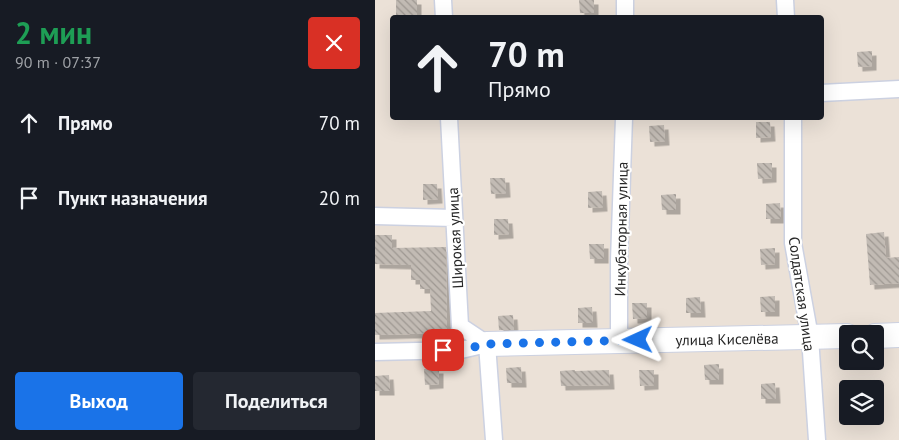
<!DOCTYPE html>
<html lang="ru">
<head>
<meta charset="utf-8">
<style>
	:root { --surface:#171b24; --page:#242831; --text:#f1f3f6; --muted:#9ea1a6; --accent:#1a73e8 }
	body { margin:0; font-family:"PT Sans",sans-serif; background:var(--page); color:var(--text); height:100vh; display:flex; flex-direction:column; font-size:19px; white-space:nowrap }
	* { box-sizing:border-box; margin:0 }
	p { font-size:16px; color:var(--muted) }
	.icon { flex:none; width:28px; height:28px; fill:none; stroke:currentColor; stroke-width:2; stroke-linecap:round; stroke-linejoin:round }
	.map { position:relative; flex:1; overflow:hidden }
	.drawer { display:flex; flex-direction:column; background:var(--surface); width:375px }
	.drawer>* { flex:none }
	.guide { position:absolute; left:15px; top:15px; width:434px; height:105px; border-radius:5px; box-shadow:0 5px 20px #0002; background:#171b24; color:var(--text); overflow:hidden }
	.tools { position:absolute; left:464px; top:325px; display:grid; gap:10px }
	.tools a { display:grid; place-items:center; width:45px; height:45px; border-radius:5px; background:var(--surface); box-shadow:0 5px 20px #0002; font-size:25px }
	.pin { position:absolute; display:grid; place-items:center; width:42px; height:42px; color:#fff; margin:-21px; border-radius:10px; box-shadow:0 2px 8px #0006 }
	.me { position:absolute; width:55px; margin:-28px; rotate:269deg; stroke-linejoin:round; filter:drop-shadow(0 0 4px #0008) }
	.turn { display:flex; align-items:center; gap:18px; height:105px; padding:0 15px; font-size:22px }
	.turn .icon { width:65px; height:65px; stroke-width:2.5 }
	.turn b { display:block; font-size:35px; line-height:42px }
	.round { display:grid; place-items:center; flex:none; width:52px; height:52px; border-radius:5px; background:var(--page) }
	.head { display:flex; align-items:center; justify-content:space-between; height:85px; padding:0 15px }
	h1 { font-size:30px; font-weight:700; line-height:38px; color:#1e9e55 }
	.primary-button { display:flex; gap:10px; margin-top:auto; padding:10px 15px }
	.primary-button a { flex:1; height:58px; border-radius:5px; background:var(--accent); color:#fff; font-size:20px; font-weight:700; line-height:58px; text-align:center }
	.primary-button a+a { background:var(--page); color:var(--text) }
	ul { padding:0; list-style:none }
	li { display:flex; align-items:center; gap:15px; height:75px; padding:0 15px }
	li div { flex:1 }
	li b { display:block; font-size:19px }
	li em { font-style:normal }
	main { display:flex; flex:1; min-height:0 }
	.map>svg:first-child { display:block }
	.building { fill:url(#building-back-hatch); filter:url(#shadow) }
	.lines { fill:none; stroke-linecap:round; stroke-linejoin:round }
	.street-casing { stroke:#ccd1e1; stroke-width:19 }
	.secondary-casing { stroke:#ccd1e1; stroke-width:26 }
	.street { stroke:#fff; stroke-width:16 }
	.secondary { stroke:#fff; stroke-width:24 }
	.route { stroke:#1a73e8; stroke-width:9; stroke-dasharray:0 16.2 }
	.labels { text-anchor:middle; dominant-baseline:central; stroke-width:4.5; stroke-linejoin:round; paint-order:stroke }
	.street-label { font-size:15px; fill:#272727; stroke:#fff }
</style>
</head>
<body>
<main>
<section class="drawer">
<div class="head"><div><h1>2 мин</h1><p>90 m · 07:37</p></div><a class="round" style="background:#d93025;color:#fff"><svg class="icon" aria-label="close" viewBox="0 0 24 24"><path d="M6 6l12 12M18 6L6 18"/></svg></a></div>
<ul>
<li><svg class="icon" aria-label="ahead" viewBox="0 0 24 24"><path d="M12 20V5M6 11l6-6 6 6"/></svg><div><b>Прямо</b></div><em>70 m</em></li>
<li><svg class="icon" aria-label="arrive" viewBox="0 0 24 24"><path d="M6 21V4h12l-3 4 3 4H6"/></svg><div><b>Пункт назначения</b></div><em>20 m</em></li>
</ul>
<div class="primary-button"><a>Выход</a><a>Поделиться</a></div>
</section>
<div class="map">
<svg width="524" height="440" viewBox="0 0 524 440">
	<defs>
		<pattern id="building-back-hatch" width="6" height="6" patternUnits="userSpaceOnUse" patternTransform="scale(1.25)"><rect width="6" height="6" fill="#c2bbb4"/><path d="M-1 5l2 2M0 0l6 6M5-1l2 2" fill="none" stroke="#9e9892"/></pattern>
		<filter id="shadow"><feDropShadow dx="4.5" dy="4.5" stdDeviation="0" flood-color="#0004"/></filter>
	</defs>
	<rect width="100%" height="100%" fill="#ebe1d7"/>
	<path class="building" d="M21,0h21v18h-21z
		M204,0h15v13h-14z
		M497,51v15l-14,1 -1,-15z
		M381,122h14l1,15 -15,1z
		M289,125l1,16 -15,1 -1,-16z
		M382,163h15v15l-14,1z
		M115,178h15l1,15 -15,1z
		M48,184h14l1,15 -15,1z
		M227,191l1,16 -15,1v-16z
		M301,194v16h-14l-1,-15z
		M405,203l1,16h-15v-15z
		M119,219h14l1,15 -15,1z
		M509,232l2,26 13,-1v26l-29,2 -4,-51z
		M0,235h17v13l54,-1 1,86 -72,2v-22l56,-2 -1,-22h-10v-9h-9v-15l-36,-1z
		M214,244h15v15h-14z
		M400,248v16l-14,1 -1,-16z
		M400,296v16h-14l-1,-15z
		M325,297l1,16h-15v-15z
		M257,303h15v15l-14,1z
		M217,307l1,16h-15v-15z
		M138,315l1,15h-15l-1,-14z
		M344,364v16h-14l-1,-15z
		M146,367l1,16h-15l-1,-15z
		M49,369h15v15l-14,1z
		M200,370v1l34,-1 1,15 -49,1 -1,-15z
		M264,370h15v15l-14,1z
		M14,375l1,16h-15v-15z
		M400,383l1,16h-15v-15z"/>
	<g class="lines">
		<defs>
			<path id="street" d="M68,0l1,18
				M410,0l1,18
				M250,18v-18
				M446,93l78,-4
				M74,118l11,208 27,18
				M418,118v125l17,94 7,103
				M0,216l79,2
				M244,341v-80l5,-143
				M112,344l7,96
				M0,352l86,-2 26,-6"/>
			<path id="secondary" d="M500,336l24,-1
				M112,344l360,-8"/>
		</defs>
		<use href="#street" class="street-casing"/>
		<use href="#secondary" class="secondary-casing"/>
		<use href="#street" class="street"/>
		<use href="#secondary" class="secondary"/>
	</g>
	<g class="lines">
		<path class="route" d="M68,350h18l26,-6 151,-4"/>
	</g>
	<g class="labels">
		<g class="street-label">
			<text transform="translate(246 229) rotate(-89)">Инкубаторная улица</text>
			<text transform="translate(80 238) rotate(-93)">Широкая улица</text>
			<text transform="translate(427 294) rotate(82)">Солдатская улица</text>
			<text transform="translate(352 339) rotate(-1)">улица Киселёва</text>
		</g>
	</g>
</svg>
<div class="tools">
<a><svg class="icon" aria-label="search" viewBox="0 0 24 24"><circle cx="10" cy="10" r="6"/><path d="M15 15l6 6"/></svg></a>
<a><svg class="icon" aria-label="layers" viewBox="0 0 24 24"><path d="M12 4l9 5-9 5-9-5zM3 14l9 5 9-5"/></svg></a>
</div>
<div class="pin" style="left:68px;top:350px;background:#d93025"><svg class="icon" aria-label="arrive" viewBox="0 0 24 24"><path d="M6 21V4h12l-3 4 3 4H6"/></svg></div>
<svg class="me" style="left:263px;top:340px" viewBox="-20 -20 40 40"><path d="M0-17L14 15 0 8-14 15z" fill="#1a73e8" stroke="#fff" stroke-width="4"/></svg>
<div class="guide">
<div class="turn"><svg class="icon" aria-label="ahead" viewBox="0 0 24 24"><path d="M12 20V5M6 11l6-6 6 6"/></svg><div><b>70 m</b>Прямо</div></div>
</div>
</div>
</main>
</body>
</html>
